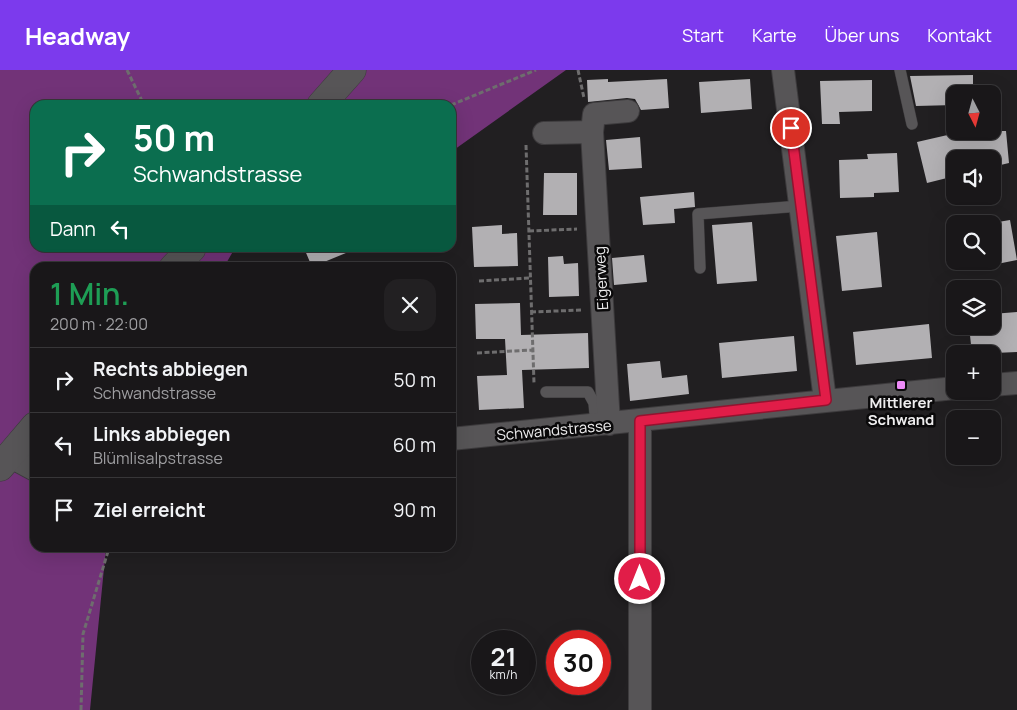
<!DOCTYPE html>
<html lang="de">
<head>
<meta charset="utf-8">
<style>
	:root { --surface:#191719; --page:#222022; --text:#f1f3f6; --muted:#9f9fa2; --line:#373638; --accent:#7c3aed }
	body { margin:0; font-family:Manrope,sans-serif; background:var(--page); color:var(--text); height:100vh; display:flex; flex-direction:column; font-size:19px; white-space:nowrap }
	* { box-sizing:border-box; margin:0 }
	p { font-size:16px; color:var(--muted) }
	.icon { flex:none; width:28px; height:28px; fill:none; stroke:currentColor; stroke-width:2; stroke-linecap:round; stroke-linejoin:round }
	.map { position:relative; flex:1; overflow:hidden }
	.drawer { position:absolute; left:30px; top:192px; width:426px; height:290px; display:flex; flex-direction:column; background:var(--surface); border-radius:15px; box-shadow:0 5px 20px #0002,0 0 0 1px var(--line) }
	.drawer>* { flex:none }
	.guide { position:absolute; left:30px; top:30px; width:426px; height:152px; border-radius:15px; box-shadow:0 5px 20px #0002,0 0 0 1px var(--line); background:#0b6e4f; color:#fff; overflow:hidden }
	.needle { width:32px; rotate:174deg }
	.fabs { position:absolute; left:946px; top:15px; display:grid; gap:10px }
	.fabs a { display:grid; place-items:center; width:55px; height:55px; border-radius:10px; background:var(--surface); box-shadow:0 5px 20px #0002,0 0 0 1px var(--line); font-size:25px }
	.speed { position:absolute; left:471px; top:560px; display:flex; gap:10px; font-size:25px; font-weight:700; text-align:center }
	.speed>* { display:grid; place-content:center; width:65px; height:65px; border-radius:50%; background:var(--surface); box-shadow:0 5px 20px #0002,0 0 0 1px var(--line); line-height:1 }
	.speed small { font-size:12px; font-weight:400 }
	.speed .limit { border:8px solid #d22; background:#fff; color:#111 }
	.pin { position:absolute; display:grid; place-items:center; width:42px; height:42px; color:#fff; margin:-21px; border:2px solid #fff; border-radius:50%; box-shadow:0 1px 5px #0007 }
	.me { position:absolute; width:55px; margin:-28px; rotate:0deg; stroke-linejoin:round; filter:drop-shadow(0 0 4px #0008) }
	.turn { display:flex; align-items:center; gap:18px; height:105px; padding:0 20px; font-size:22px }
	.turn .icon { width:65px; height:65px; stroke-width:2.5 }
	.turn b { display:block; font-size:35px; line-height:42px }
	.then { display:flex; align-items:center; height:48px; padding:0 20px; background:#0003; gap:10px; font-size:19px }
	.round { display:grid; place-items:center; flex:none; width:52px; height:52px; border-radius:15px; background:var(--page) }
	.overview { display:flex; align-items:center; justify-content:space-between; height:85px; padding:0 20px }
	h1 { font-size:30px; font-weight:600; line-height:38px; color:#1e9e55 }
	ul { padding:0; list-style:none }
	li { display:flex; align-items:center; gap:15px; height:65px; padding:0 20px; border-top:1px solid var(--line) }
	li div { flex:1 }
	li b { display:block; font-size:19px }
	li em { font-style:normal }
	header { display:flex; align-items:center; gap:30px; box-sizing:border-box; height:70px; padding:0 25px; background:var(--accent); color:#fff }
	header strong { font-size:24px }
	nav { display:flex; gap:28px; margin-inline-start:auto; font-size:18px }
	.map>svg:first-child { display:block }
	.forest { fill:#723378 }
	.building { fill:#b2b0b3 }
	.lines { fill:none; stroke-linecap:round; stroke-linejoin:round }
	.service-casing { stroke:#3d3b3d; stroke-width:12 }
	.minor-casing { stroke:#3d3b3d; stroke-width:24 }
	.tertiary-casing { stroke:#3d3b3d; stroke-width:29 }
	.path { stroke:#6e6d6e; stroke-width:3; stroke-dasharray:5 2.5; stroke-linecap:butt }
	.service { stroke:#575557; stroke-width:11 }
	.minor { stroke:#575557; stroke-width:22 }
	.tertiary { stroke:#575557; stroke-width:28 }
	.route-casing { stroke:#92132f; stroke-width:12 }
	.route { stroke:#e11d48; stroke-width:9 }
	.poi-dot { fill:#ee8bf8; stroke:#0a090a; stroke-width:2 }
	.labels { text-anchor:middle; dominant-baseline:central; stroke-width:5; stroke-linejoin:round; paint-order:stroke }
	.street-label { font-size:15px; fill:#eeedee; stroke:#0a090a }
	.poi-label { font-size:15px; font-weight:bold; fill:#eeedee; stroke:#0a090a }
</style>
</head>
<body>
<header>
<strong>Headway</strong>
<nav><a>Start</a><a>Karte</a><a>Über uns</a><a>Kontakt</a></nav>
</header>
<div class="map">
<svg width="1017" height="640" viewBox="0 0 1017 640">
	<rect width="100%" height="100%" fill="#211f21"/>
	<path class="forest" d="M0,0h566l-115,82v-47h-416v143h200l-11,19 -189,1v280h71l-16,162h-90z"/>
	<path class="building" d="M973,5v19h-18v11l-39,1 -6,-30z
		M608,9v3l59,-3 2,29 -28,2 -6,-11 -8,-1 -39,4 -1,-22z
		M750,9l2,30 -51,4 -2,-31z
		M872,10v31l-33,1 1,12h-18l-2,-43z
		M965,61h41l3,32 -17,4v-8h-37v17l-28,7 -10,-41z
		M640,67l2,31 -33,2 -3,-30z
		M897,83l2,39 -25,1v4l-34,1 -1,-38 29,-1 -1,-5z
		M544,103h33v42h-34z
		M694,122l1,15 -21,2 1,14 -32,2 -3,-28z
		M1010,150l7,40 -25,5v-42z
		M752,152l5,59 -40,3 -5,-59z
		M502,155v9l15,-1 1,33 -44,1 -2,-40z
		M877,162l5,55 -40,4 -6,-55z
		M304,178h54l-46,19z
		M644,185l3,27 -33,3 -2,-27z
		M563,186l1,8 14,-1 1,33 -30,1 -1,-40z
		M520,233l1,32 67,-2 1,35 -67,2 2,38 -45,2 -2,-34 30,-1 -2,-36h-29l-1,-35z
		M1017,242v40l-45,2 -3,-28h23v-12z
		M929,254l3,34 -76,7 -3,-33z
		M794,266l3,35 -75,7 -3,-35z
		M660,291l2,17 25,-3 2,19 -59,7 -3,-37z"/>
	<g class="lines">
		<defs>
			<path id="service" d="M900,0l12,54
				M700,198l-2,-54 102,-8
				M546,322h42l6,11 2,23"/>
			<path id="minor" d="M783,0l42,330
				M544,63l48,-1
				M992,315l25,-2
				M640,351v289
				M609,354l-17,-292 2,-18 34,-3
				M451,369l504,-51
				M9,386l26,14"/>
			<path id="tertiary" d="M321,35l31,-35
				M173,198l19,-20
				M0,397l35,-41"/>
		</defs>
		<use href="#service" class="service-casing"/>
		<use href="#minor" class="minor-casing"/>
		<use href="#tertiary" class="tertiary-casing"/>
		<path class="path" d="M127,0l17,35
			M578,0l6,28
			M451,35l85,-35
			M526,75l8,238
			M529,161l48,-2
			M479,211l51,-3
			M531,242l51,-2
			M477,283l55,-3
			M81,640l2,-76 26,-86"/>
		<use href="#service" class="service"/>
		<use href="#minor" class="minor"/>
		<use href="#tertiary" class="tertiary"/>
	</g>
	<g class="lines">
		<defs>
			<path id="route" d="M640,509v-158l186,-21 -35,-272"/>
		</defs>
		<use href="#route" class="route-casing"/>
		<use href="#route" class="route"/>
	</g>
	<rect class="poi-dot" x="896" y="310" width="10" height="10" rx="2.5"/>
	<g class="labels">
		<g class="street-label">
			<text transform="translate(601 208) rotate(-93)">Eigerweg</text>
			<text transform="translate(554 360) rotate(-5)">Schwandstrasse</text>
		</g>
		<g class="poi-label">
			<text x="901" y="332">Mittlerer<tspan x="901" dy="17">Schwand</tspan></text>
		</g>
	</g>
</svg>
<div class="fabs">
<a><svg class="needle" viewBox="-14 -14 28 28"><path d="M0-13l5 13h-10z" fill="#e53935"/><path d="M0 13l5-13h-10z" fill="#9f9fa2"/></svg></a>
<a><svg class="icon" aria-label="sound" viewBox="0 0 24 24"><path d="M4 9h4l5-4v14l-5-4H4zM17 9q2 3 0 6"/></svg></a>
<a><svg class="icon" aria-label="search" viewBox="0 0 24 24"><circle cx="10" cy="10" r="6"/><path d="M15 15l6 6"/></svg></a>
<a><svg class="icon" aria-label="layers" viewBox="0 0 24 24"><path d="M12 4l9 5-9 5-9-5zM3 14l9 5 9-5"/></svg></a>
<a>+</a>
<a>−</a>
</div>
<div class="speed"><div>21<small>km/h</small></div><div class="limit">30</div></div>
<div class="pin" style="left:791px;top:58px;background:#d93025"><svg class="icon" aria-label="arrive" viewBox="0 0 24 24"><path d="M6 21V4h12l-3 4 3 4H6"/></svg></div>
<svg class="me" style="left:640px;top:509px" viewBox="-20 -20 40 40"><circle r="17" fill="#e11d48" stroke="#fff" stroke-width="3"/><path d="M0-11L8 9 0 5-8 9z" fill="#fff"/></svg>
<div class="guide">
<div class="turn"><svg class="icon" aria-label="right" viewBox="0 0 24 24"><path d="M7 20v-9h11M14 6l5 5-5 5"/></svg><div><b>50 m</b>Schwandstrasse</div></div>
<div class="then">Dann<svg class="icon" aria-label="left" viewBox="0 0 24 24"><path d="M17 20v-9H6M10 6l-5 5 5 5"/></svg></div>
</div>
<section class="drawer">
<div class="overview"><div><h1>1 Min.</h1><p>200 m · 22:00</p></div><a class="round"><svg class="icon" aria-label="close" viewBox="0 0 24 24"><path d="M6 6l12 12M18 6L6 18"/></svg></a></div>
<ul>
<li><svg class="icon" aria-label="right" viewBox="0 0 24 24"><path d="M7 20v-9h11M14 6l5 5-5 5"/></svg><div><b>Rechts abbiegen</b><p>Schwandstrasse</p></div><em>50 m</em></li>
<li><svg class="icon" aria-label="left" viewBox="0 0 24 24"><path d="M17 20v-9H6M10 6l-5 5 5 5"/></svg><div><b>Links abbiegen</b><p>Blümlisalpstrasse</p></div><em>60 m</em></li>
<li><svg class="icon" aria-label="arrive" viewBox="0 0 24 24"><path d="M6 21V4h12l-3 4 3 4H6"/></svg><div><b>Ziel erreicht</b></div><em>90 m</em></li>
</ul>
</section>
</div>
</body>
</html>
